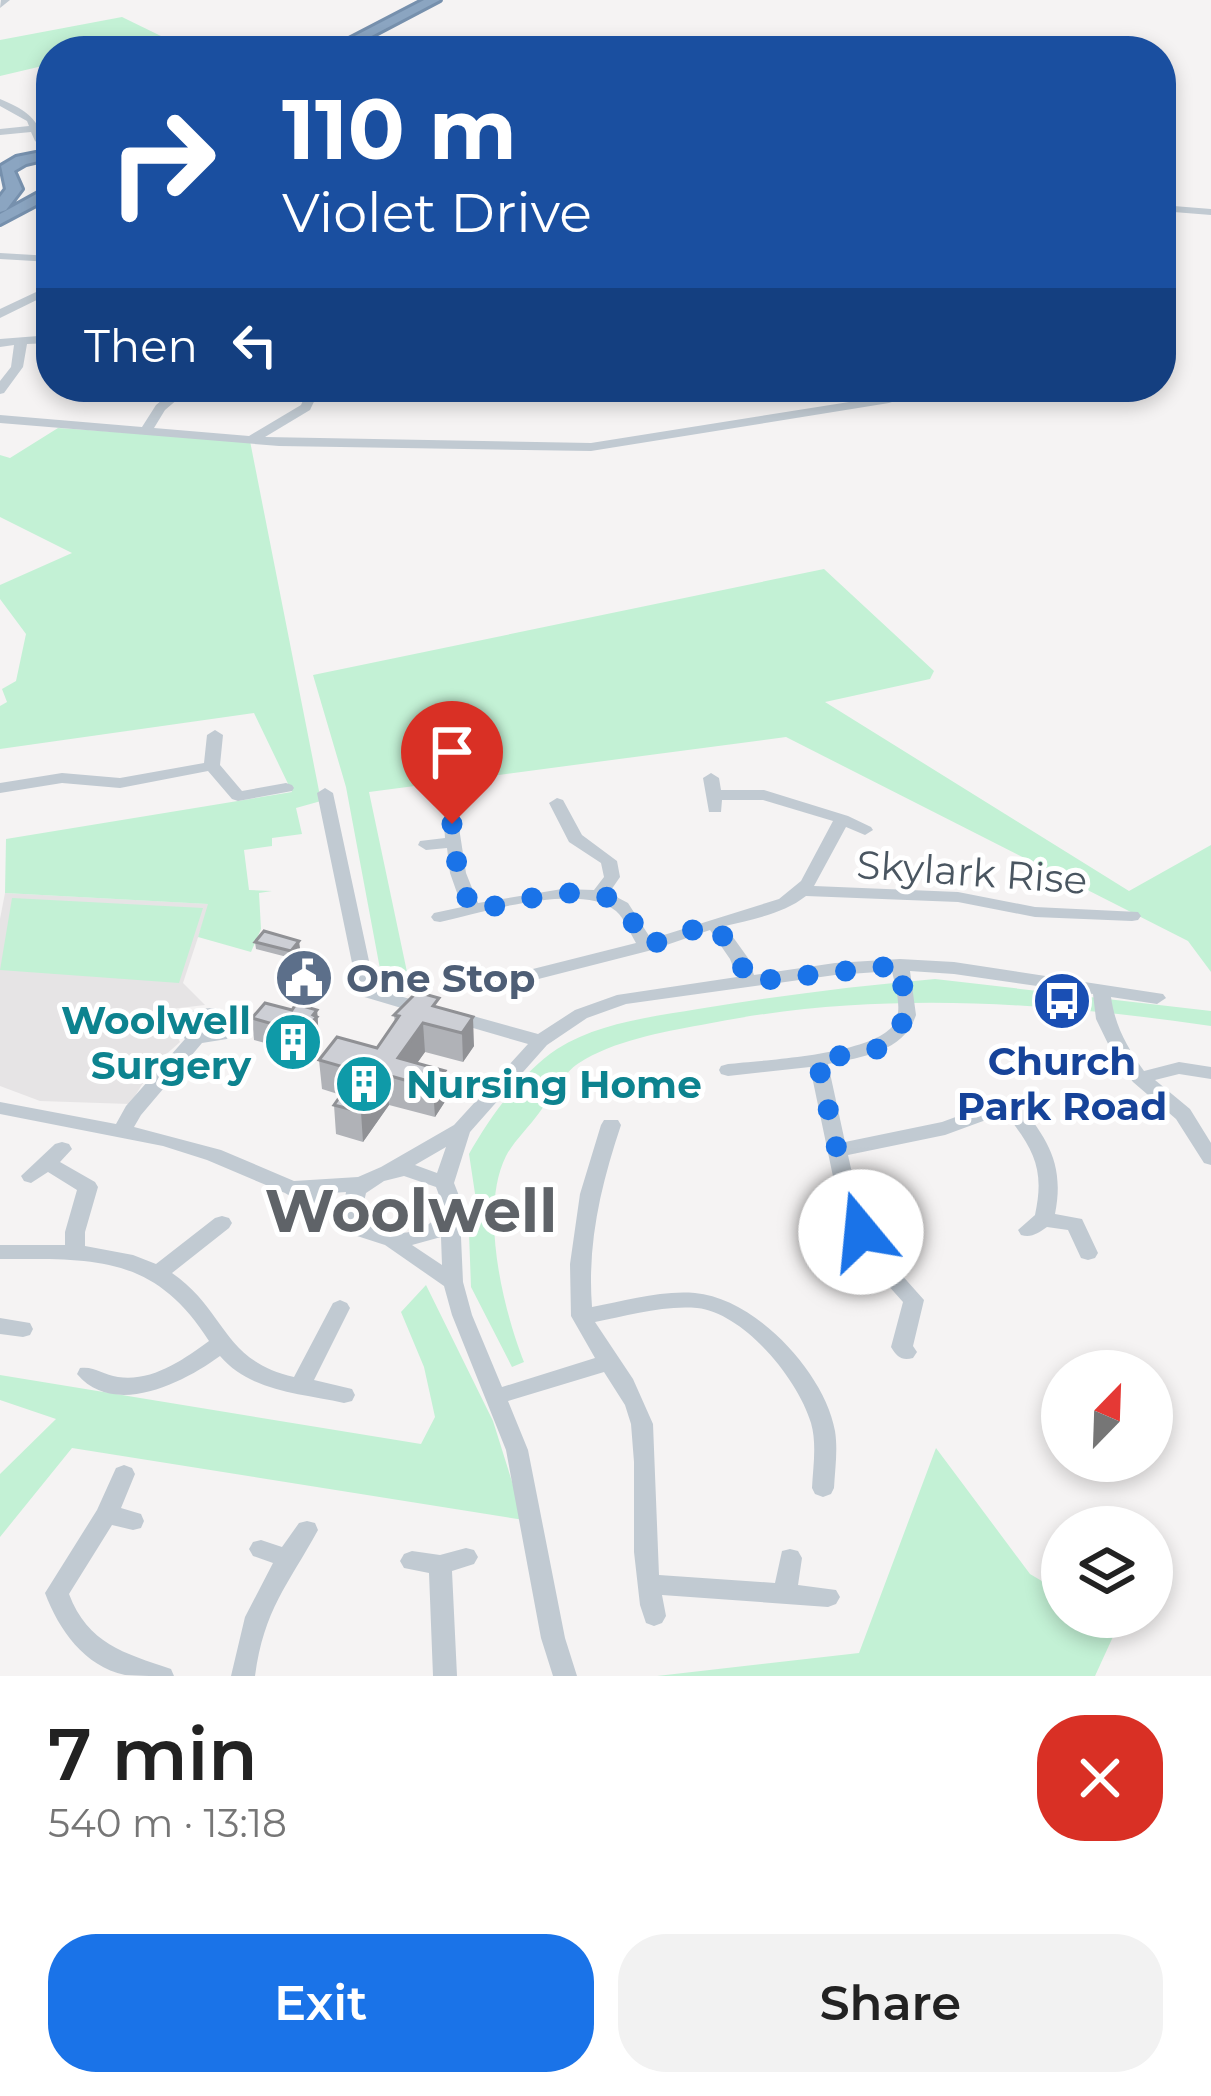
<!DOCTYPE html>
<html lang="en">
<head>
<meta charset="utf-8">
<style>
	:root { --surface:#fff; --page:#f2f2f2; --text:#222; --muted:#767676; --accent:#1a73e8 }
	body { margin:0; font-family:Montserrat,sans-serif; background:var(--page); color:var(--text); height:100vh; display:flex; flex-direction:column; font-size:45px; white-space:nowrap }
	* { box-sizing:border-box; margin:0 }
	p { font-size:39px; color:var(--muted) }
	.icon { flex:none; width:66px; height:66px; fill:none; stroke:currentColor; stroke-width:2; stroke-linecap:round; stroke-linejoin:round }
	.map { position:relative; height:1676px; overflow:hidden }
	.panel { display:flex; flex-direction:column; background:var(--surface); flex:1 }
	.panel>* { flex:none }
	.hud { position:absolute; left:36px; top:36px; width:1140px; height:366px; border-radius:48px; box-shadow:0 6px 18px #0003; background:#1a4fa0; color:#fff; overflow:hidden }
	.needle { width:78px; rotate:23deg }
	.tools { position:absolute; left:1041px; top:1350px; display:grid; gap:24px }
	.tools a { display:grid; place-items:center; width:132px; height:132px; border-radius:50%; background:var(--surface); box-shadow:0 6px 18px #0003; font-size:60px }
	.pin { position:absolute; display:grid; place-items:center; width:102px; height:102px; color:#fff; margin:-123px -51px; border-radius:50% 50% 50% 0; rotate:-45deg; box-shadow:0 0 12px #0007 }
	.pin .icon { rotate:45deg }
	.me { position:absolute; width:132px; margin:-66px; rotate:343deg; stroke-linejoin:round; filter:drop-shadow(0 0 9px #0008) }
	.turn { display:flex; align-items:center; gap:42px; height:252px; padding:0 48px; font-size:54px }
	.turn .icon { width:156px; height:156px; stroke-width:2.5 }
	.turn b { display:block; font-size:84px; line-height:102px }
	.then { display:flex; align-items:center; height:114px; padding:0 48px; background:#0003; gap:24px; font-size:45px }
	.round { display:grid; place-items:center; flex:none; width:126px; height:126px; border-radius:48px; background:var(--page) }
	.summary { display:flex; align-items:center; justify-content:space-between; height:204px; padding:0 48px }
	h1 { font-size:72px; font-weight:600; line-height:90px }
	.action { display:flex; gap:24px; margin-top:auto; padding:24px 48px }
	.action a { flex:1; height:138px; border-radius:48px; background:var(--accent); color:#fff; font-size:48px; font-weight:600; line-height:138px; text-align:center }
	.action a+a { background:var(--page); color:var(--text) }
	.map>svg:first-child { display:block }
	.education { fill:#e6e4e5 }
	.green { fill:#c3f1d5 }
	.lines { fill:none; stroke-linecap:round; stroke-linejoin:round }
	.highway-casing { stroke:#7690ad; stroke-width:6 }
	.minor { fill:#c1cad2; fill-rule:evenodd }
	.highway { fill:#8ba5c1; fill-rule:evenodd }
	.wall { fill:#b0b2b7 }
	.shaded-wall { fill:#909195 }
	.building { fill:#cdcfd5; stroke:#909195; stroke-width:3 }
	.route { stroke:#1a73e8; stroke-width:21; stroke-dasharray:0 37.8 }
	.labels { text-anchor:middle; dominant-baseline:central; stroke-width:10; stroke-linejoin:round; paint-order:stroke }
	.street-label { font-size:39px; fill:#4a5661; stroke:#fff }
	.service-label { font-size:39px; font-weight:bold; fill:#4e5e75; stroke:#fff; text-anchor:start }
	.culture-label { font-size:39px; font-weight:bold; fill:#0d838f; stroke:#fff; text-anchor:end }
	.transit-label { font-size:39px; font-weight:bold; fill:#164399; stroke:#fff }
	.near-district-label { font-size:60px; font-weight:bold; fill:#5f6368; stroke:#fff }
</style>
</head>
<body>
<div class="map">
<svg width="1211" height="1676" viewBox="0 0 1211 1676">
	<rect width="100%" height="100%" fill="#f5f3f3"/>
	<path class="education" d="M5,893l204,11 -26,79 22,22 -34,4 7,8 -4,13 6,12 -26,23 -24,39 -90,-3 -40,-15v-167z"/>
	<path class="green" d="M122,17l41,20 -59,14h-53v13l-51,12v-36z
		M58,428l192,13 71,360 -25,7 6,26 -30,4v8l-28,4 5,40 23,1 -13,2 2,36 -10,23 -53,-15 10,-33 -203,-11 1,-54 286,-47 -38,-79 -254,36v-43l7,-4 -5,-13 14,-8 10,-47 -26,-35v-14l72,-32 -72,-36v-62l10,3z
		M824,569l110,102 -4,8 -105,23 304,189 82,-46v127l-23,-31 -402,-204 -417,55 38,180 -24,13 -37,-198 -33,-112z
		M12,898l191,10 -24,75 -179,-13z
		M935,979l276,32v15c-171,-25 -339,-36 -510,-1 -39,7 -88,16 -122,38 -16,10 -28,34 -40,50 -10,14 -25,28 -33,43 -27,54 -3,153 18,206l-12,5 -41,-80 -2,-54 7,-33 -7,-46c20,-36 53,-82 88,-105 41,-26 93,-32 141,-40 79,-13 157,-23 237,-30z
		M426,1285l67,136 31,99 -452,-72 -72,89v-63l56,-55 -56,-19v-25l421,69 14,-27 -11,-50 -23,-55z
		M936,1448l94,126 32,19v24h60l-27,59h-438l202,-23z"/>
	<g class="lines">
		<defs>
			<path id="highway" d="M424,0h16l-97,51h-17z
				M51,150v8l-25,6 -12,7 8,18 -16,21 -6,2v-15l6,-8 -5,-23 15,-9z
				M51,186v11l-51,27v-10z"/>
		</defs>
		<use href="#highway" class="highway-casing"/>
		<path class="minor" d="M10,0l-10,8 1,-8z
			M0,99c22,9 37,18 43,39l8,6v8l-16,-11 -4,-9 -31,3v-6l29,-3 -2,-5 -27,-15z
			M1161,205l50,4v6l-50,-4z
			M0,253l51,3v6l-51,-3z
			M51,285v8l-51,25v-9z
			M51,335v8l-24,1 -4,23 -19,26 -4,1v-13l11,-14 3,-22 -14,2v-8z
			M178,387h14l-27,23 -11,18 95,8 52,-31 8,-18h12l-11,23 -45,27 326,6 296,-47 29,-9h19l-46,16 -298,48 -312,-5 -279,-23v-8l142,12 14,-22z
			M215,730l8,5 -3,30 22,26 44,-8 6,2 2,3 -2,3 -54,10 -6,-2 -24,-28 -88,17 -58,-5 -62,10v-10l62,-10 58,5 84,-15 3,-28z
			M711,773l8,5 2,12h43l84,26 23,11 2,3 -8,5 -19,-8 -32,59 144,6 77,15 103,5 3,4 -3,4 -6,1 -97,-4 -77,-15 -152,-6c-23,18 -53,23 -81,30l23,32 6,17 81,-12 65,-4 54,3 209,32 3,4 -9,6 -46,-7c4,29 16,50 33,74l35,-9 32,5v12l-32,-5 -24,6 35,29 21,34v22l-7,-2 -28,-44 -43,-37 -19,-26 -18,-37 -3,-25 -139,-20 -44,-3 6,44c-12,37 -54,42 -88,49l17,78 97,-20 60,-22h14c31,38 49,63 39,114l27,5 16,34 -3,5 -7,2 -7,-2 -13,-28 -21,-3c-9,6 -15,11 -26,8l-3,-5 17,-15c10,-46 -1,-66 -30,-102l-60,22 -97,20 11,50 32,58 33,37 -11,46 4,6 -4,6c-11,3 -16,-1 -22,-11l12,-45 -26,-29 -38,-68 -29,-138 -82,9 -7,-2 -2,-4 2,-4 7,-2c34,-4 159,-9 169,-46 4,-14 -2,-33 -5,-47l-57,4 -209,29 -39,14 -40,27 -77,87 -16,51 9,23 -3,9 3,67 9,33 30,72 93,-29 -24,-42 -1,-52 10,-70 21,-69 3,-5h14l3,5c-20,60 -34,118 -29,182 33,-6 69,-17 103,-14 60,5 130,80 140,138 3,19 0,38 -1,57l-3,6 -8,3 -8,-3 -3,-6c1,-21 5,-44 -1,-65 -13,-44 -67,-110 -114,-115 -34,-3 -70,8 -102,14l38,57 20,45 6,151 116,8 7,-32 8,-2 8,2 4,7 -4,27 38,5 4,7 -4,7 -8,3 -166,-12 4,21 -4,7 -8,3 -8,-3 -6,-18 -6,-53v-90l-3,-38 -6,-19 -21,-33 -96,29 20,49 37,188 12,38h-24l-12,-38 -35,-188 -54,-135 -8,-29 -59,-41 -31,-10 -69,-42 -78,-33 -44,-14 -163,-32v-12l116,22 10,-18 59,-67 -8,-8 9,-18c19,-5 34,-10 49,6l-8,20 -25,4 -61,72 -7,12 87,23 73,31 64,-4 23,-10 73,-42 74,-81 -79,-23 -3,-4 3,-4 6,-2 83,23 37,-24 42,-15 120,-18 -7,-18 -20,-29 -58,20 -157,40 -6,-2 -3,-4 3,-4 147,-37c-6,-10 -11,-24 -20,-32 -35,-30 -136,2 -176,11l-6,-1 -3,-4 3,-4 28,-6 -12,-34 -3,-25 -21,2 -8,-5 2,-4 25,-3 -1,-14 2,-3h12l8,52 12,30 84,-14 32,1 10,-13 -3,-14 -32,-21 -20,-39 8,-5 6,2 19,35 35,26 3,16 -11,16 19,10 23,36 128,-40 22,-18 32,-60 -70,-21h-41l-1,12h-12l-6,-34zM210,1018l6,3 -3,9 -14,2 -3,-3 3,-8zM446,1147l-9,26 -22,-8zM404,1176l32,11 7,19c-12,32 -62,36 -82,9l5,-22 18,-12zM346,1192l-3,16 -26,-14zM441,1237l1,28 -30,-20z
			M325,788l8,5 42,196 56,16 3,4 -3,4 -6,2 -64,-19 -3,-4 -41,-199z
			M62,1142l7,2 3,5 -12,13 35,20 3,5 -13,45v14l48,9 23,9 59,-46 7,-2 7,2 3,5 -3,5 -57,45c54,37 50,88 122,104l39,-74 7,-3 7,3 3,5 -36,72 38,9 3,6 -3,6 -8,2c-44,-10 -93,-11 -124,-47 -37,27 -106,62 -143,18l3,-6c15,-2 23,7 38,9 34,5 65,-17 91,-36 -55,-87 -116,-82 -209,-82v-14h65v-13l12,-42 -29,-18 -17,11 -7,-2 -3,-5 34,-32z
			M0,1318l30,5 3,6 -3,6 -7,2 -23,-3z
			M124,1465l8,3 3,6 -14,34 20,6 3,7 -3,7 -8,2 -21,-5 -43,69c19,50 55,59 102,75l3,7c-16,0 -34,0 -49,-1 -41,-9 -66,-45 -80,-82l52,-83 19,-42z
			M307,1521l8,2 3,7c-30,55 -54,79 -63,146h-24l14,-59 28,-54 -20,-7 -4,-7 4,-7 8,-2 21,7 17,-24z
			M466,1548l8,2 4,7 -4,7 -22,7 5,105h-24l-4,-103 -25,-5 -4,-7 4,-7 8,-3 28,4z"/>
		<use href="#highway" class="highway"/>
	</g>
	<path class="wall" d="M255,942l45,6 -9,10 -35,-9z
		M439,1008l35,38 -11,16 -38,-10 -8,11 29,37 -11,17 -46,-12 -26,37 -27,-8 -2,-29 7,-10 -19,-6 -3,-29 58,-12 18,-25 -1,-8z
		M292,1010h25l2,28 -21,22 -21,-6 -1,-8 -22,-6 -2,-22z"/>
	<path class="shaded-wall" d="M299,941l1,7 -9,10v-7z
		M317,1010l2,28 -21,22 -3,-22z
		M473,1017l1,29 -11,16 -1,-29z
		M423,1023l2,29 -20,28 -7,-22z
		M445,1071l1,29 -11,17 -2,-29z
		M387,1075l2,30 -26,37 -2,-30z"/>
	<path class="building" d="M264,931l35,10 -8,10 -36,-9z
		M417,992l22,6 -6,8 40,11 -11,16 -39,-10 -25,35 47,13 -12,17 -46,-13 -26,37 -27,-7 24,-34 -39,-11 18,-23 40,11 22,-32 -5,-1z
		M265,1003l27,7 4,-6 21,6 -4,5 4,2 -22,21 -20,-6 5,-6 -28,-8z"/>
	<g class="lines">
		<path class="route" d="M452,824l6,49 14,38c37,-7 120,-34 149,-5 10,10 18,28 25,40l67,-23 26,35 9,24 152,-17c13,83 -5,86 -83,93l32,147 12,27"/>
	</g>
	<defs>
		<symbol id="civic-disc" viewBox="-11 -11 22 22"><circle r="9.5" fill="#5c6f8a" stroke="#fff"/><path d="M-.6-6.5H3V-4.5H.6V-3L4-1V1h2V6H-6V1h2V-1L-.6-3ZM-1.2 2.5V6h2.4V2.5Z" fill="#fff"/></symbol>
		<symbol id="bus-disc" viewBox="-11 -11 22 22"><circle r="9.5" fill="#1a4fb4" stroke="#fff"/><path d="M-5-6H5V4H4V6H2V4H-2V6H-4V4H-5ZM-3.5-4V0h7V-4ZM-3.5 1.2v1.5H-2V1.2ZM2 1.2v1.5H3.5V1.2Z" fill="#fff"/></symbol>
		<symbol id="building-disc" viewBox="-11 -11 22 22"><circle r="9.5" fill="#0f9aa8" stroke="#fff"/><path d="M-4-6H4V6H1V3H-1V6H-4ZM-2.5-4.3h1.7v1.8h-1.7ZM.8-4.3h1.7v1.8H.8ZM-2.5-1h1.7V.8h-1.7ZM.8-1h1.7V.8H.8Z" fill="#fff"/></symbol>
	</defs>
	<g fill-rule="evenodd">
		<use href="#civic-disc" x="271" y="945" width="66" height="66"/>
		<use href="#bus-disc" x="1029" y="968" width="66" height="66"/>
		<use href="#building-disc" x="260" y="1009" width="66" height="66"/>
		<use href="#building-disc" x="331" y="1051" width="66" height="66"/>
	</g>
	<g class="labels">
		<g class="street-label">
			<text transform="translate(972 872) rotate(4)">Skylark Rise</text>
		</g>
		<g class="service-label">
			<text x="346" y="978">One Stop</text>
		</g>
		<g class="culture-label">
			<text x="251" y="1020">Woolwell<tspan x="251" dy="45">Surgery</tspan></text>
			<text x="406" y="1084" text-anchor="start">Nursing Home</text>
		</g>
		<g class="transit-label">
			<text x="1062" y="1061">Church<tspan x="1062" dy="45">Park Road</tspan></text>
		</g>
		<g class="near-district-label">
			<text x="411" y="1210">Woolwell</text>
		</g>
	</g>
</svg>
<div class="tools">
<a><svg class="needle" viewBox="-14 -14 28 28"><path d="M0-13l5 13h-10z" fill="#e53935"/><path d="M0 13l5-13h-10z" fill="#767676"/></svg></a>
<a><svg class="icon" aria-label="layers" viewBox="0 0 24 24"><path d="M12 4l9 5-9 5-9-5zM3 14l9 5 9-5"/></svg></a>
</div>
<div class="pin" style="left:452px;top:824px;background:#d93025"><svg class="icon" aria-label="arrive" viewBox="0 0 24 24"><path d="M6 21V4h12l-3 4 3 4H6"/></svg></div>
<svg class="me" style="left:861px;top:1232px" viewBox="-20 -20 40 40"><circle r="19" fill="#fff"/><path d="M0-13L10 11 0 6-10 11z" fill="#1a73e8"/></svg>
<div class="hud">
<div class="turn"><svg class="icon" aria-label="right" viewBox="0 0 24 24"><path d="M7 20v-9h11M14 6l5 5-5 5"/></svg><div><b>110 m</b>Violet Drive</div></div>
<div class="then">Then<svg class="icon" aria-label="left" viewBox="0 0 24 24"><path d="M17 20v-9H6M10 6l-5 5 5 5"/></svg></div>
</div>
</div>
<section class="panel">
<div class="summary"><div><h1>7 min</h1><p>540 m · 13:18</p></div><a class="round" style="background:#d93025;color:#fff"><svg class="icon" aria-label="close" viewBox="0 0 24 24"><path d="M6 6l12 12M18 6L6 18"/></svg></a></div>
<div class="action"><a>Exit</a><a>Share</a></div>
</section>
</body>
</html>
